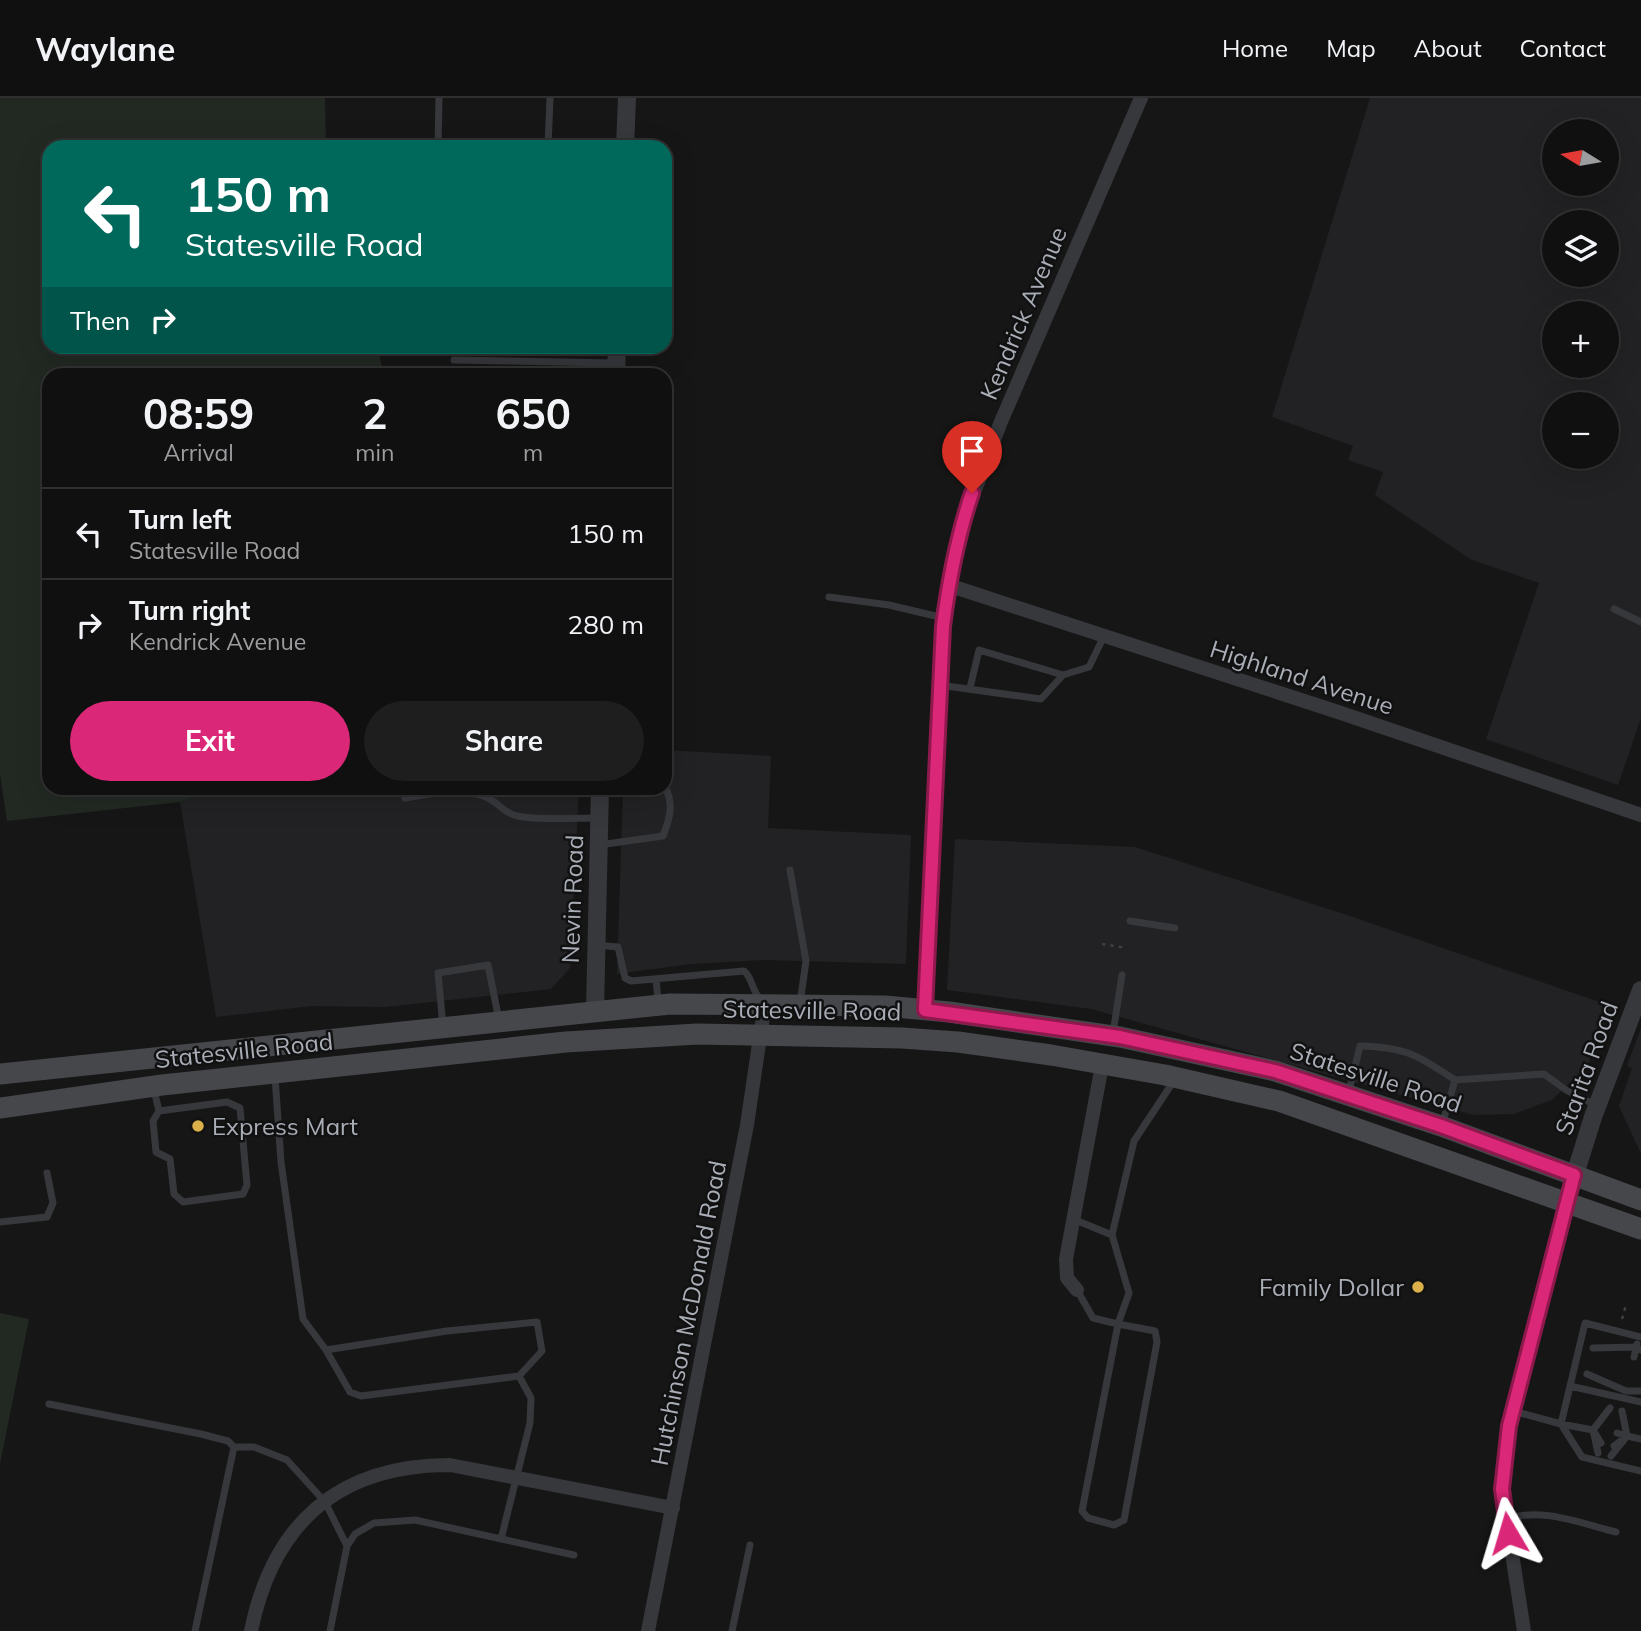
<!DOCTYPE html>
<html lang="en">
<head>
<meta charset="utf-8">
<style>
	:root { --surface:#101011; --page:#1e1e1f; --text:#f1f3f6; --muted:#9c9d9f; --line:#303031; --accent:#db2777 }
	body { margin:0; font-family:Mulish,sans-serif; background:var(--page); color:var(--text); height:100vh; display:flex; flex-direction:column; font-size:26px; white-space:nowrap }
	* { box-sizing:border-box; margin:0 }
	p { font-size:23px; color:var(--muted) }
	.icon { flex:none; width:38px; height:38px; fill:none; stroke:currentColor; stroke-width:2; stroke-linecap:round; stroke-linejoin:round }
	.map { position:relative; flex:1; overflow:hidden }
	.side { position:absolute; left:42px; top:270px; width:630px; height:427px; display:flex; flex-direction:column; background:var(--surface); border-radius:21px; box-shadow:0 7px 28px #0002,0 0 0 2px var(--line) }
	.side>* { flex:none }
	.top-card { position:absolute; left:42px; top:42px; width:630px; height:214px; border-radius:21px; box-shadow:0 7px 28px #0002,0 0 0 2px var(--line); background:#00695c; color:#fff; overflow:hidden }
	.needle { width:46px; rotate:281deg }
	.controls { position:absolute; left:1542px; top:21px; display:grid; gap:14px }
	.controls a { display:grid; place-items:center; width:77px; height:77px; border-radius:50%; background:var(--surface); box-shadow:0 7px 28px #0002,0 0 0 2px var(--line); font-size:35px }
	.pin { position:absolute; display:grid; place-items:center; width:60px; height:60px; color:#fff; margin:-72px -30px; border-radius:50% 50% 50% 0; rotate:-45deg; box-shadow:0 0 7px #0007 }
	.pin .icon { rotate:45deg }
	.me { position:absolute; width:77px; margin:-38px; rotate:353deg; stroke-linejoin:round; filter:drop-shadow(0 0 5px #0008) }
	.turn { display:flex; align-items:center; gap:24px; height:147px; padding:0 28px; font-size:32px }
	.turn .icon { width:91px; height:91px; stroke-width:2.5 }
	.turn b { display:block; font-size:49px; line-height:60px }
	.then { display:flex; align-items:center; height:66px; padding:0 28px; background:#0003; gap:14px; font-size:26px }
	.eta { display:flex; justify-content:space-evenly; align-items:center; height:119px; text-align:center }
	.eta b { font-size:42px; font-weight:700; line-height:49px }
	.button { display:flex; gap:14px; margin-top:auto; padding:14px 28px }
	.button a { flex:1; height:80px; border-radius:42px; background:var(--accent); color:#fff; font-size:28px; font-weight:700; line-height:80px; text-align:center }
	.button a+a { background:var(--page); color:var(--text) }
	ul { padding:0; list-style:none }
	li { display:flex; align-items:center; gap:21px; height:91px; padding:0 28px; border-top:2px solid var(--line) }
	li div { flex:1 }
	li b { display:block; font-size:26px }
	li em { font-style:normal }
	header { display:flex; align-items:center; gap:42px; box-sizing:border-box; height:98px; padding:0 35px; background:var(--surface); border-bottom:2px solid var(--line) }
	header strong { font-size:33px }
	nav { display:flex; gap:38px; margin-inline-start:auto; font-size:24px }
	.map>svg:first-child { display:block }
	.built { fill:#222224; fill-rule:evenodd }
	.green { fill:#222923 }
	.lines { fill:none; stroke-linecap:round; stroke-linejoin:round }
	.path { stroke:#3d3f43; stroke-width:2.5; stroke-dasharray:3.5 5; stroke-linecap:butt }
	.service { stroke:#37383c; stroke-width:7 }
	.minor { stroke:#37383c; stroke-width:14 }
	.tertiary { stroke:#37383c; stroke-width:18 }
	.secondary { stroke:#45474b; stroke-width:21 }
	.route-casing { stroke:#8e194d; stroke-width:18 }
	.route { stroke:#db2777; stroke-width:12 }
	.poi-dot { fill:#dbb04a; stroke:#111112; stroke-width:2.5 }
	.labels { text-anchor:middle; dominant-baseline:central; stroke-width:5; stroke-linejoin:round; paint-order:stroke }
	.street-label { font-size:24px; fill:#a9adb6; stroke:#111112 }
	.poi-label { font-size:24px; fill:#a9adb6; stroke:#111112; text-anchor:start }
</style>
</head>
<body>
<header>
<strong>Waylane</strong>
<nav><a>Home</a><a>Map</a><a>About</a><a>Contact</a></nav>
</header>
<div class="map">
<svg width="1641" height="1533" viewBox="0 0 1641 1533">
	<rect width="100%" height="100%" fill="#161617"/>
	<path class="built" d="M1370,0h271v620l-23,67 -132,-46 53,-156 -69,-24 -95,-64 8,-23 -35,-12 5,-14 -81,-29zM1554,33h52v53h-52zM1554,124h52v53h-52zM1554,215h52v53h-52zM1554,306h52v53h-52z
		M665,652l106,6 -3,72 143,7 -5,129 -141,-4 -75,4 -73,10 6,-186h42z
		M213,690h366l-9,180 -19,21 -165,18 -74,-1 -96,11 -36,-215z
		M955,741l180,8 215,69 261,90 -24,61 -35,33 -38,14 -41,1 -382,-106 -144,-19z
		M1641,930v126l-22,-48 13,-38 -5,-2z"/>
	<path class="green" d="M0,0h325l1,49h-277v199l328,1 7,27h-335v414h164l-33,14 -173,19 -7,-47z
		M0,1215l29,6 -29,145z"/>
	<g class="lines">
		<path class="path" d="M1102,846l25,4
			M1622,1221l4,-14"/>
		<path class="service" d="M438,49l1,-49
			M548,49l2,-49
			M454,262l162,3
			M829,499l60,8 55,13
			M1614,511l27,13
			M939,587l102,14 22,-24 26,-8 15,-31
			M970,590l9,-38 84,25
			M405,700c25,-4 57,-12 81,-1 15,7 18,18 37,20 24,3 51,1 75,1
			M599,747l64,-9c7,-18 11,-32 2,-49
			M790,772l16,91 -6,42
			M1130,823l45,7
			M596,847l22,2 7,31 6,3 113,-10c9,7 7,20 18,30
			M656,881l2,22
			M443,928l-5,-53 50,-8 11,55
			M1113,935l9,-58
			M275,979l6,85 22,157 23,31 24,42 11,4 158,-20 23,-25 -5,-29 -90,9 -121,19
			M154,992l5,21 68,-9 13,6 7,77 -4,9 -60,8 -9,-8 -4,-35 -14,-7 -3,-31 6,-10
			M1349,993l11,-45c45,1 58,9 95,34
			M1442,1027l13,-45 89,-6 22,16 31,16
			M1073,1121l39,16 17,58 -11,31 37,7 2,11 -33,178 -10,5 -26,-7 -6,-7 36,-187 -25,-6 -16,-28
			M0,1124l47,-5 6,-14 -6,-30
			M1112,1137l22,-94 41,-62
			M1593,1250l43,-1 5,3
			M1634,1259l3,-13
			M1587,1276l39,17h15
			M1570,1288l71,16
			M49,1306l152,30 27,7 6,6 -39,184
			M1610,1310l-17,22 -32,-6 24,-101 56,14
			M1513,1313l48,13 21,33 59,14
			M1622,1313l5,25 14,3
			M1617,1335l10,3 -1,-3
			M234,1349h20l33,13 38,42 22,44
			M1598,1355l-5,-23 8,13
			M1611,1358l16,-20 -13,10
			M1507,1421c35,-12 73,4 109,13
			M501,1441l29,-116 1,-25 -12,-22
			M330,1533l17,-85 8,-12 19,-11 41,-3 159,35
			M732,1533l18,-86"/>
		<path class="minor" d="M948,487l390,127 303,103
			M925,912l12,-292 6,-92 7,-54 11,-45 39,-103 141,-326
			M1077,1192l-10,-12 -1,-19 36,-194
			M251,1533c22,-108 88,-166 199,-166l223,43
			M648,1533l99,-506 18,-122
			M1524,1533l-22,-142 7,-63 57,-223"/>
		<path class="tertiary" d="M625,49l2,-49
			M616,276l1,-28
			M595,913l5,-223
			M1566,1105l27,-86 48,-127"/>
		<path class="secondary" d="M0,976l670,-70 215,2 64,6 171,25 155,34 166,55 200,74
			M0,1010l162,-23 404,-43 131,-8 205,4 56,4 93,13 114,20 114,26 362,128"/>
	</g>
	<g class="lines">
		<defs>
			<path id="route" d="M972,395c-15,44 -23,87 -29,133l-18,384 195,27 155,34 166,55 133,49 -65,251 -7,63 6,44"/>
		</defs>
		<use href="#route" class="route-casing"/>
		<use href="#route" class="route"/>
	</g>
	<g class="poi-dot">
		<circle cx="198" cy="1028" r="7"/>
		<circle cx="1418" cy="1189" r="7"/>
	</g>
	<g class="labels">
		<g class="street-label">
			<text transform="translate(1023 215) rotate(-67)">Kendrick Avenue</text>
			<text transform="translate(1302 579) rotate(18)">Highland Avenue</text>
			<text transform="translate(572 801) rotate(-88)">Nevin Road</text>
			<text transform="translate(812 912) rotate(1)">Statesville Road</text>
			<text transform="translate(244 952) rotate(-6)">Statesville Road</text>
			<text transform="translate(1586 970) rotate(-70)">Starita Road</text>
			<text transform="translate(1376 979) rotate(18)">Statesville Road</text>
			<text transform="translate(688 1215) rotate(-79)">Hutchinson McDonald Road</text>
		</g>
		<g class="poi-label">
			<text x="212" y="1028">Express Mart</text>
			<text x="1404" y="1189" text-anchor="end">Family Dollar</text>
		</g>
	</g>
</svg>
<div class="controls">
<a><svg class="needle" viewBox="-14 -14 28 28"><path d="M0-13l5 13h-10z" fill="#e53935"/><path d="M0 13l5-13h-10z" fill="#9c9d9f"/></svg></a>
<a><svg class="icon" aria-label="layers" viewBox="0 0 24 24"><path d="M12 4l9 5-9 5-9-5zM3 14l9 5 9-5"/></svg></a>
<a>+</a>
<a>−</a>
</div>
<div class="pin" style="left:972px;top:395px;background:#d93025"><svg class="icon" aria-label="arrive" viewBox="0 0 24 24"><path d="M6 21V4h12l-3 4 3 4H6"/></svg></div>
<svg class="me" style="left:1508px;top:1435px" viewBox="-20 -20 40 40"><path d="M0-17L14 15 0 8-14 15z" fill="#db2777" stroke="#fff" stroke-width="4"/></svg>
<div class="top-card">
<div class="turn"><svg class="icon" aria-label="left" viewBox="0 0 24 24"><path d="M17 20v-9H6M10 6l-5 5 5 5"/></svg><div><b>150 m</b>Statesville Road</div></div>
<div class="then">Then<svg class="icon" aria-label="right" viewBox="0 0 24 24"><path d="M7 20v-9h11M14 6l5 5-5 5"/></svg></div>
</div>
<section class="side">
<div class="eta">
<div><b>08:59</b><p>Arrival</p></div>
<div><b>2</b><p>min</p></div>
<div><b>650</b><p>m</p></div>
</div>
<ul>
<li><svg class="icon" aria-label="left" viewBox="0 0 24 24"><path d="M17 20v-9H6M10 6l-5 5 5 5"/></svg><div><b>Turn left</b><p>Statesville Road</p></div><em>150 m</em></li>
<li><svg class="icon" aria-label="right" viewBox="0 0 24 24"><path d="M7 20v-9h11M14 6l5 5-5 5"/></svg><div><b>Turn right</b><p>Kendrick Avenue</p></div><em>280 m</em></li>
</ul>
<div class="button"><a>Exit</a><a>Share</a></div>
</section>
</div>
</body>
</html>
